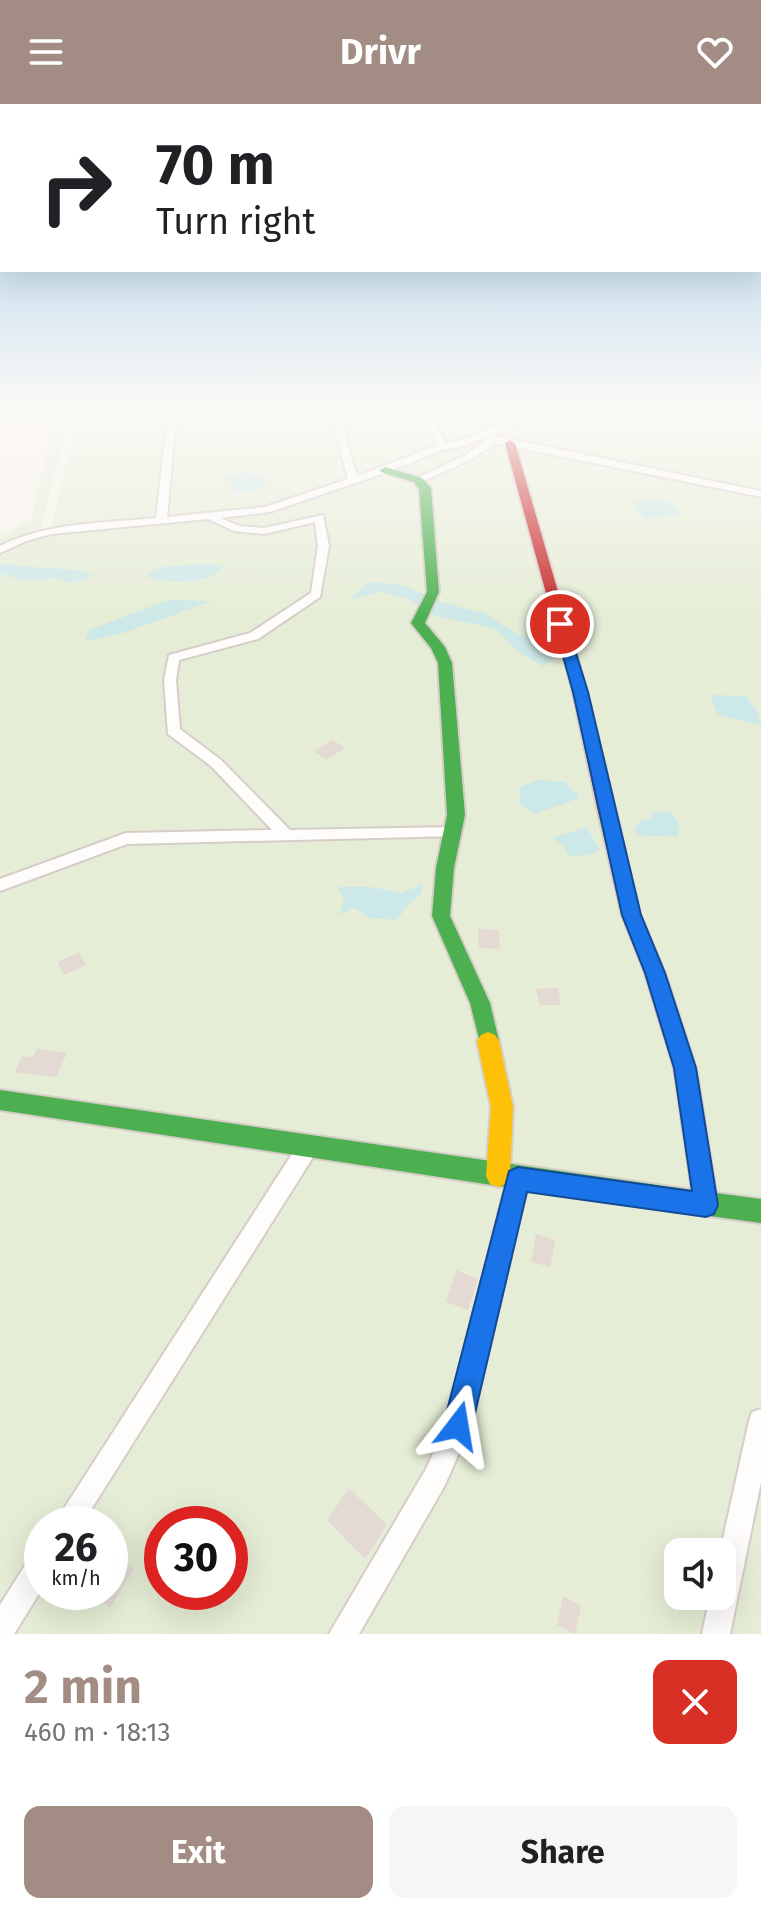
<!DOCTYPE html>
<html lang="en">
<head>
<meta charset="utf-8">
<style>
	:root { --surface:#fff; --page:#f6f6f6; --text:#202124; --muted:#757577; --accent:#a38c83 }
	body { margin:0; font-family:"Fira Sans",sans-serif; background:var(--page); color:var(--text); height:100vh; display:flex; flex-direction:column; font-size:30px; white-space:nowrap }
	* { box-sizing:border-box; margin:0 }
	p { font-size:26px; color:var(--muted) }
	.icon { flex:none; width:44px; height:44px; fill:none; stroke:currentColor; stroke-width:2; stroke-linecap:round; stroke-linejoin:round }
	.map { position:relative; height:1530px; overflow:hidden }
	.panel { display:flex; flex-direction:column; background:var(--surface); flex:1 }
	.panel>* { flex:none }
	.banner { position:absolute; left:0px; top:0px; width:762px; height:168px; box-shadow:0 8px 32px #0002; background:#fff; color:var(--text); overflow:hidden }
	.tools { position:absolute; left:664px; top:1434px; display:grid; gap:16px }
	.tools a { display:grid; place-items:center; width:72px; height:72px; border-radius:16px; background:var(--surface); box-shadow:0 8px 32px #0002; font-size:40px }
	.speed { position:absolute; left:24px; top:1402px; display:flex; gap:16px; font-size:40px; font-weight:700; text-align:center }
	.speed>* { display:grid; place-content:center; width:104px; height:104px; border-radius:50%; background:var(--surface); box-shadow:0 8px 32px #0002; line-height:1 }
	.speed small { font-size:20px; font-weight:400 }
	.speed .limit { border:12px solid #d22; background:#fff; color:#111 }
	.pin { position:absolute; display:grid; place-items:center; width:68px; height:68px; color:#fff; margin:-34px; border:4px solid #fff; border-radius:50%; box-shadow:0 2px 8px #0007 }
	.me { position:absolute; width:88px; margin:-44px; rotate:14deg; stroke-linejoin:round; filter:drop-shadow(0 0 6px #0008) }
	.turn { display:flex; align-items:center; gap:28px; height:168px; padding:0 24px; font-size:36px }
	.turn .icon { width:104px; height:104px; stroke-width:2.5 }
	.turn b { display:block; font-size:56px; line-height:68px }
	.round { display:grid; place-items:center; flex:none; width:84px; height:84px; border-radius:16px; background:var(--page) }
	.headline { display:flex; align-items:center; justify-content:space-between; height:136px; padding:0 24px }
	h1 { font-size:48px; font-weight:700; line-height:60px; color:var(--accent) }
	.action { display:flex; gap:16px; margin-top:auto; padding:16px 24px }
	.action a { flex:1; height:92px; border-radius:16px; background:var(--accent); color:#fff; font-size:32px; font-weight:700; line-height:92px; text-align:center }
	.action a+a { background:var(--page); color:var(--text) }
	header { display:flex; justify-content:space-between; align-items:center; height:104px; padding:0 24px; background:var(--accent); color:#fff; font-size:36px; font-weight:700 }
	.map>svg:first-child { display:block }
	.green { fill:#e5edd6; fill-rule:evenodd }
	.water { fill:#cde8e8 }
	.building { fill:#e4d9d3 }
	.lines { fill:none; stroke-linecap:round; stroke-linejoin:round }
	.street-casing { stroke:#d6cdc8; stroke-width:4 }
	.fast-casing { stroke:#d7cdc8; stroke-width:4 }
	.slow-casing { stroke:#d7cdc8; stroke-width:4 }
	.jam-casing { stroke:#d7cdc8; stroke-width:4 }
	.street { fill:#fefdfc; fill-rule:evenodd }
	.fast { fill:#4caf50; fill-rule:evenodd }
	.slow { fill:#ffc107; fill-rule:evenodd }
	.jam { fill:#c62828; fill-rule:evenodd }
	.route { fill:#1a73e8; stroke:#114b97; stroke-width:2 }
</style>
</head>
<body>
<header><svg class="icon" aria-label="menu" viewBox="0 0 24 24"><path d="M4 6h16M4 12h16M4 18h16"/></svg>Drivr<svg class="icon" aria-label="heart" viewBox="0 0 24 24"><path d="M12 20l-8-8c-3-5 5-10 8-4 3-6 11-1 8 4z"/></svg></header>
<div class="map">
<svg width="761" height="1530" viewBox="0 0 761 1530">
	<rect width="100%" height="100%" fill="#f7f1eb"/>
	<path class="green" d="M105,303h656v1227h-761v-1084l50,-19 29,-117zM42,1420h68v68h-68zM162,1420h68v68h-68zM678,1448h44v44h-44z
		M67,322l-26,101 -41,19v-8l31,-19 21,-87z"/>
	<path class="water" d="M481,303h37l-45,16 -37,-5z
		M245,367l26,9 -12,10 -25,3 -2,-8 -8,-8z
		M650,396l21,2 10,13 -36,4 -14,-18z
		M7,459c29,7 62,3 88,12l-25,8 -16,-5 -30,3 -24,-8v-7z
		M214,460l9,3c-12,18 -57,16 -76,10l4,-6 17,-5z
		M368,478l34,3 42,18 40,10 33,21 36,12 4,11 -15,9 -22,-13 -24,-24 -63,-14 -24,-16 -28,-7 -31,7z
		M169,496l43,1 -89,32 -38,9 4,-12z
		M710,591l36,1 11,15 4,14 -43,-10z
		M538,676l27,2 15,16 -46,16 -15,-11 1,-16z
		M669,707l10,11 -1,15 -40,-2 -4,-6 8,-9h10l1,-8z
		M586,723l14,22 -9,6 -22,1 -6,-11 -11,-7z
		M423,780l-1,9 -15,13 -10,14 -27,-2 -16,-10 -15,7 5,-14 -6,-14h33l30,6z"/>
	<path class="building" d="M333,636l12,8 -19,12 -12,-9z
		M478,825l21,1 1,19 -21,-1z
		M79,848l7,13 -22,10 -6,-13z
		M558,884l3,17h-21l-4,-16z
		M37,945l30,4 -11,24 -41,-5 7,-16 11,2z
		M536,1130l19,6 -5,27 -19,-5z
		M456,1166l22,9 -10,31 -22,-8z
		M349,1384l38,37 -22,34 -38,-39z
		M110,1446l24,19 -24,39 -20,-16h20z
		M563,1492l18,10 -6,28 -18,-9z"/>
	<g class="lines">
		<defs>
			<path id="street" d="M169,303h8l-10,110 98,-10 83,-28 -19,-72h8l20,69 81,-31 -20,-38h8l20,36 13,-2 83,-34h11l-63,28 271,56v6l-265,-54 -26,17 -49,22 -8,-2 51,-24 23,-16 -5,-2 -18,8 -19,3 -57,23 -118,40 -49,6 18,8 25,2 59,-13 6,31 -9,51 -62,42 -79,21 -3,20 4,49 41,31 69,70 162,-3 5,1 3,4 -3,4 -330,8 -127,47v-12l126,-46 146,-3 -61,-64 -43,-32 -4,-54 5,-25 81,-22 61,-40 7,-47 -3,-24 -51,12 -30,-3 -26,-12 -157,15 -25,7 -26,12v-7c48,-24 104,-23 156,-28z
				M308,1033l7,3 3,7 -3,7 -233,370h-28l247,-384z
				M518,1065l7,3 4,7 -58,247 -27,61 -85,147h-30l97,-165 20,-45 61,-245 4,-7z
				M761,1305v73l-31,152h-28l8,-38h12v-44h-2l29,-131 3,-9z
				M42,1446v39l-28,45h-14v-29l32,-51z"/>
			<path id="fast" d="M385,363l37,11 9,10 8,104 -14,31 20,24 7,16 13,152 -11,53 -4,48 40,87 9,38 -4,6 -7,3 -7,-3 -11,-44 -38,-87 4,-48 11,-53 -9,-152 -7,-15 -20,-25 16,-31 -8,-103 -5,-7 -33,-10 -1,-2z
				M608,706l9,6 23,99 25,58 31,95 20,125 45,6v24l-191,-26 -570,-87v-20l692,100 -18,-122 -29,-95 -23,-58 -23,-99z"/>
			<path id="slow" d="M488,928l7,3 4,6 14,66 -3,69 -4,8 -8,3 -8,-3 -4,-8 5,-69 -14,-66 4,-6z"/>
			<path id="jam" d="M510,336l5,3 72,249 30,124 -9,6 -9,-6 -26,-124 -68,-249z"/>
		</defs>
		<use href="#street" class="street-casing"/>
		<use href="#fast" class="fast-casing"/>
		<use href="#slow" class="slow-casing"/>
		<use href="#jam" class="jam-casing"/>
		<use href="#street" class="street"/>
		<use href="#fast" class="fast"/>
		<use href="#slow" class="slow"/>
		<use href="#jam" class="jam"/>
	</g>
	<linearGradient id="sky" x2="0" y2="1"><stop stop-color="#9dc9e8"/><stop offset="0.59" stop-color="#fbf9f6"/><stop offset="1" stop-color="#fbf9f6" stop-opacity="0"/></linearGradient>
	<rect width="761" height="517" fill="url(#sky)"/>
	<path class="route" d="M560,516l7,4 21,68 53,223 24,58 31,95 22,137 -4,9 -8,3 -179,-25 -55,234 -4,10 -10,4 -10,-4 -5,-10 66,-255 9,-4 174,24 -18,-123 -29,-95 -23,-58 -49,-223 -19,-68z"/>
</svg>
<div class="tools">
<a><svg class="icon" aria-label="sound" viewBox="0 0 24 24"><path d="M4 9h4l5-4v14l-5-4H4zM17 9q2 3 0 6"/></svg></a>
</div>
<div class="speed"><div>26<small>km/h</small></div><div class="limit">30</div></div>
<div class="pin" style="left:560px;top:520px;background:#d93025"><svg class="icon" aria-label="arrive" viewBox="0 0 24 24"><path d="M6 21V4h12l-3 4 3 4H6"/></svg></div>
<svg class="me" style="left:458px;top:1322px" viewBox="-20 -20 40 40"><path d="M0-17L14 15 0 8-14 15z" fill="#1a73e8" stroke="#fff" stroke-width="4"/></svg>
<div class="banner">
<div class="turn"><svg class="icon" aria-label="right" viewBox="0 0 24 24"><path d="M7 20v-9h11M14 6l5 5-5 5"/></svg><div><b>70 m</b>Turn right</div></div>
</div>
</div>
<section class="panel">
<div class="headline"><div><h1>2 min</h1><p>460 m · 18:13</p></div><a class="round" style="background:#d93025;color:#fff"><svg class="icon" aria-label="close" viewBox="0 0 24 24"><path d="M6 6l12 12M18 6L6 18"/></svg></a></div>
<div class="action"><a>Exit</a><a>Share</a></div>
</section>
</body>
</html>
